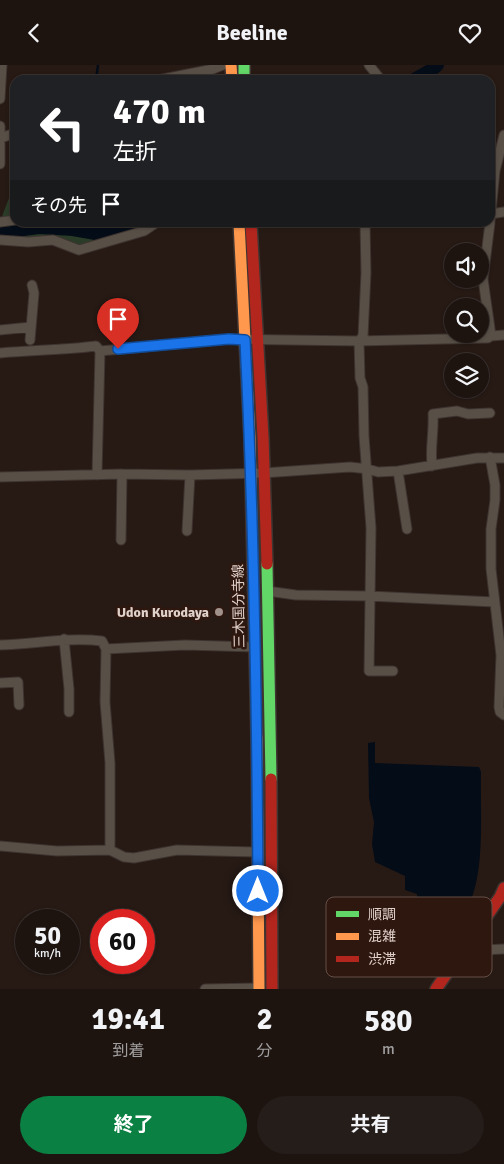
<!DOCTYPE html>
<html lang="ja">
<head>
<meta charset="utf-8">
<style>
	:root { --surface:#1d1410; --page:#251d19; --text:#f1f3f6; --muted:#a09e9f; --line:#3b3330; --accent:#0b8043 }
	body { margin:0; font-family:Signika,"Noto Sans JP",sans-serif; background:var(--page); color:var(--text); height:100vh; display:flex; flex-direction:column; font-size:19px; white-space:nowrap }
	* { box-sizing:border-box; margin:0 }
	p { font-size:16px; color:var(--muted) }
	.icon { flex:none; width:28px; height:28px; fill:none; stroke:currentColor; stroke-width:2; stroke-linecap:round; stroke-linejoin:round }
	.map { position:relative; height:924px; overflow:hidden }
	.details { display:flex; flex-direction:column; background:var(--surface); flex:1 }
	.details>* { flex:none }
	.guide { position:absolute; left:10px; top:10px; width:485px; height:152px; border-radius:15px; box-shadow:0 1px 4px #0004,0 0 0 1px var(--line); background:#202124; color:#fff; overflow:hidden }
	.fabs { position:absolute; left:444px; top:178px; display:grid; gap:10px }
	.fabs a { display:grid; place-items:center; width:45px; height:45px; border-radius:50%; background:var(--surface); box-shadow:0 1px 4px #0004,0 0 0 1px var(--line); font-size:25px }
	.speed { position:absolute; left:15px; top:844px; display:flex; gap:10px; font-size:25px; font-weight:700; text-align:center }
	.speed>* { display:grid; place-content:center; width:65px; height:65px; border-radius:50%; background:var(--surface); box-shadow:0 1px 4px #0004,0 0 0 1px var(--line); line-height:1 }
	.speed small { font-size:12px; font-weight:400 }
	.speed .limit { border:8px solid #d22; background:#fff; color:#111 }
	.pin { position:absolute; display:grid; place-items:center; width:42px; height:42px; color:#fff; margin:-51px -21px; border-radius:50% 50% 50% 0; rotate:-45deg; box-shadow:0 0 5px #0007 }
	.pin .icon { rotate:45deg }
	.me { position:absolute; width:55px; margin:-28px; rotate:0deg; stroke-linejoin:round; filter:drop-shadow(0 0 4px #0008) }
	.turn { display:flex; align-items:center; gap:18px; height:105px; padding:0 20px; font-size:22px }
	.turn .icon { width:65px; height:65px; stroke-width:2.5 }
	.turn b { display:block; font-size:35px; line-height:42px }
	.then { display:flex; align-items:center; height:48px; padding:0 20px; background:#0003; gap:10px; font-size:19px }
	.eta { display:flex; justify-content:space-evenly; align-items:center; height:85px; text-align:center }
	.eta b { font-size:30px; font-weight:700; line-height:35px }
	.action { display:flex; gap:10px; margin-top:auto; padding:10px 20px }
	.action a { flex:1; height:58px; border-radius:30px; background:var(--accent); color:#fff; font-size:20px; font-weight:700; line-height:58px; text-align:center }
	.action a+a { background:var(--page); color:var(--text) }
	header { display:flex; justify-content:space-between; align-items:center; height:65px; padding:0 20px; background:var(--surface); font-size:22px; font-weight:700 }
	.map>svg:first-child { display:block }
	.green { fill:#2a3c28 }
	.water { fill:#040c17 }
	.lines { fill:none; stroke-linecap:round; stroke-linejoin:round }
	.stream { stroke:#040c17; stroke-width:2.5 }
	.river { stroke:#040c17; stroke-width:14 }
	.street-casing { stroke:#3f3430; stroke-width:11 }
	.fast-casing { stroke:#3f3430; stroke-width:14 }
	.slow-casing { stroke:#3f3430; stroke-width:14 }
	.jam-casing { stroke:#3f3430; stroke-width:14 }
	.street { stroke:#585047; stroke-width:9 }
	.fast { stroke:#63d668; stroke-width:11 }
	.slow { stroke:#ff974d; stroke-width:11 }
	.jam { stroke:#b3261e; stroke-width:11 }
	.route-casing { stroke:#114b97; stroke-width:12 }
	.route { stroke:#1a73e8; stroke-width:9 }
	.poi-dot { fill:#a0918b; stroke:#2e170e; stroke-width:2 }
	.labels { text-anchor:middle; dominant-baseline:central; stroke-width:5; stroke-linejoin:round; paint-order:stroke }
	.street-label { font-size:14px; fill:#e1d1cb; stroke:#2e170e }
	.poi-label { font-size:14px; font-weight:bold; fill:#e1d1cb; stroke:#2e170e; text-anchor:end }
	.key { fill:#2e170e; stroke:#644f47; stroke-width:1 }
	.key-label { font-size:14px; fill:#e1d1cb }
</style>
</head>
<body>
<header><svg class="icon" aria-label="back" viewBox="0 0 24 24"><path d="M15 5l-7 7 7 7"/></svg>Beeline<svg class="icon" aria-label="heart" viewBox="0 0 24 24"><path d="M12 20l-8-8c-3-5 5-10 8-4 3-6 11-1 8 4z"/></svg></header>
<div class="map">
<svg width="504" height="924" viewBox="0 0 504 924">
	<rect width="100%" height="100%" fill="#271a15"/>
	<path class="green" d="M14,120l1,32 -14,2z
		M46,164l50,9 -1,6 -16,3 -73,-11 31,-6z"/>
	<path class="water" d="M375,677v21l104,4 2,5c-1,38 5,103 -14,136l-35,6 -7,8h-3l-3,-6 -2,-22 -12,-4v-14l-30,-14 -3,-18 2,-22 -5,-24 -1,-55z"/>
	<g class="lines">
		<path class="stream" d="M96,15l2,-15"/>
		<path class="river" d="M414,15l16,-9 7,-6
			M0,167l39,-5 34,2 34,6 19,-4 19,-8"/>
		<defs>
			<path id="street" d="M369,0l12,15
				M158,15l55,-11 10,-4
				M0,34l2,-34
				M0,61v38
				M1,73l14,-5
				M490,149l14,-2
				M490,156l5,-50 9,-36
				M0,157l15,-2
				M365,158l1,50 -3,63 -4,5 1,37 3,9 1,49 7,92 -2,143h24
				M490,158l-7,56 8,57
				M0,175l28,2 25,-2 26,10 65,-19 12,-8
				M0,265l31,-3
				M30,275l4,-47 -2,-8
				M0,288c32,-3 64,-3 96,-7l4,5
				M490,392l5,28v15l-4,29v40l10,86 -2,52 1,5 4,3
				M432,401c-2,-19 2,-34 1,-52l24,-3 11,3 22,-1
				M398,406l9,58
				M97,410l3,-124 129,-12 130,2 129,-3 3,-2 13,-1
				M0,412l122,-3 68,1 73,-2 87,-6 18,2 10,3 20,-1 79,-13h27
				M187,466l3,-56
				M121,475l1,-66
				M267,526l29,4 73,1 125,6
				M64,574l5,50v23
				M0,580c34,-1 68,-8 102,-4l4,8 -1,53 5,61v87l14,7 10,1 43,-8 81,2
				M106,584l79,-4 70,2
				M0,618l18,-1 1,23
				M0,781l57,5 53,-1
				M462,886l42,-2
				M205,924l54,-1"/>
			<path id="fast" d="M244,0v15
				M267,499l4,215"/>
			<path id="slow" d="M231,0l1,15
				M239,158l11,215 2,84
				M257,672l2,252"/>
			<path id="jam" d="M251,158l12,214 4,127
				M252,457l5,215
				M271,714l1,210
				M436,924l64,-92 4,-9"/>
		</defs>
		<use href="#street" class="street-casing"/>
		<use href="#fast" class="fast-casing"/>
		<use href="#slow" class="slow-casing"/>
		<use href="#jam" class="jam-casing"/>
		<use href="#street" class="street"/>
		<use href="#fast" class="fast"/>
		<use href="#slow" class="slow"/>
		<use href="#jam" class="jam"/>
	</g>
	<g class="lines">
		<defs>
			<path id="route" d="M118,284l111,-10 16,1c9,183 12,367 13,551"/>
		</defs>
		<use href="#route" class="route-casing"/>
		<use href="#route" class="route"/>
	</g>
	<circle class="poi-dot" cx="219" cy="547" r="5"/>
	<g class="labels">
		<g class="street-label">
			<text transform="translate(239 541) rotate(-91)">三木国分寺線</text>
		</g>
		<g class="poi-label">
			<text x="209" y="547">Udon Kurodaya</text>
		</g>
	</g>
	<rect x="326" y="832" width="166" height="80" rx="8" class="key"/>
	<rect x="336" y="846" width="23" height="6" fill="#63d668"/>
	<rect x="336" y="868" width="23" height="7" fill="#ff974d"/>
	<rect x="336" y="891" width="23" height="6" fill="#b3261e"/>
	<g class="key-label">
		<text x="368" y="854">順調</text>
		<text x="368" y="876">混雑</text>
		<text x="368" y="899">渋滞</text>
	</g>
</svg>
<div class="fabs">
<a><svg class="icon" aria-label="sound" viewBox="0 0 24 24"><path d="M4 9h4l5-4v14l-5-4H4zM17 9q2 3 0 6"/></svg></a>
<a><svg class="icon" aria-label="search" viewBox="0 0 24 24"><circle cx="10" cy="10" r="6"/><path d="M15 15l6 6"/></svg></a>
<a><svg class="icon" aria-label="layers" viewBox="0 0 24 24"><path d="M12 4l9 5-9 5-9-5zM3 14l9 5 9-5"/></svg></a>
</div>
<div class="speed"><div>50<small>km/h</small></div><div class="limit">60</div></div>
<div class="pin" style="left:118px;top:284px;background:#d93025"><svg class="icon" aria-label="arrive" viewBox="0 0 24 24"><path d="M6 21V4h12l-3 4 3 4H6"/></svg></div>
<svg class="me" style="left:258px;top:826px" viewBox="-20 -20 40 40"><circle r="17" fill="#1a73e8" stroke="#fff" stroke-width="3"/><path d="M0-11L8 9 0 5-8 9z" fill="#fff"/></svg>
<div class="guide">
<div class="turn"><svg class="icon" aria-label="left" viewBox="0 0 24 24"><path d="M17 20v-9H6M10 6l-5 5 5 5"/></svg><div><b>470 m</b>左折</div></div>
<div class="then">その先<svg class="icon" aria-label="arrive" viewBox="0 0 24 24"><path d="M6 21V4h12l-3 4 3 4H6"/></svg></div>
</div>
</div>
<section class="details">
<div class="eta">
<div><b>19:41</b><p>到着</p></div>
<div><b>2</b><p>分</p></div>
<div><b>580</b><p>m</p></div>
</div>
<div class="action"><a>終了</a><a>共有</a></div>
</section>
</body>
</html>
